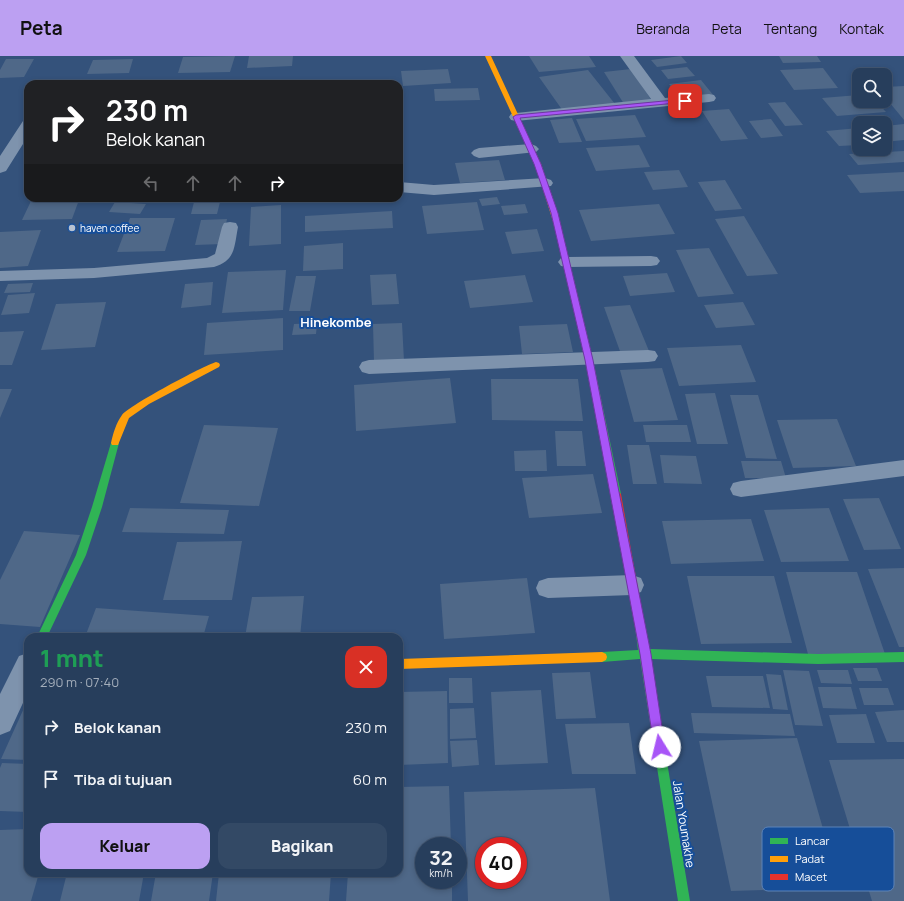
<!DOCTYPE html>
<html lang="id">
<head>
<meta charset="utf-8">
<style>
	:root { --surface:#273e5c; --page:#334965; --text:#f1f3f6; --muted:#a4aebb; --line:#435772; --accent:#bca0f2 }
	body { margin:0; font-family:Manrope,sans-serif; background:var(--page); color:var(--text); height:100vh; display:flex; flex-direction:column; font-size:15px; white-space:nowrap }
	* { box-sizing:border-box; margin:0 }
	p { font-size:13px; color:var(--muted) }
	.icon { flex:none; width:22px; height:22px; fill:none; stroke:currentColor; stroke-width:2; stroke-linecap:round; stroke-linejoin:round }
	.map { position:relative; flex:1; overflow:hidden }
	.details { position:absolute; left:24px; top:577px; width:379px; height:244px; display:flex; flex-direction:column; background:var(--surface); border-radius:12px; box-shadow:0 2px 6px #0003,0 0 0 1px var(--line) }
	.details>* { flex:none }
	.top-card { position:absolute; left:24px; top:24px; width:379px; height:122px; border-radius:12px; box-shadow:0 2px 6px #0003,0 0 0 1px var(--line); background:#202124; color:#fff; overflow:hidden }
	.controls { position:absolute; left:852px; top:12px; display:grid; gap:8px }
	.controls a { display:grid; place-items:center; width:40px; height:40px; border-radius:8px; background:var(--surface); box-shadow:0 2px 6px #0003,0 0 0 1px var(--line); font-size:20px }
	.speed { position:absolute; left:415px; top:781px; display:flex; gap:8px; font-size:20px; font-weight:700; text-align:center }
	.speed>* { display:grid; place-content:center; width:52px; height:52px; border-radius:50%; background:var(--surface); box-shadow:0 2px 6px #0003,0 0 0 1px var(--line); line-height:1 }
	.speed small { font-size:10px; font-weight:400 }
	.speed .limit { border:6px solid #d22; background:#fff; color:#111 }
	.pin { position:absolute; display:grid; place-items:center; width:34px; height:34px; color:#fff; margin:-17px; border-radius:8px; box-shadow:0 2px 6px #0006 }
	.me { position:absolute; width:44px; margin:-22px; rotate:351deg; stroke-linejoin:round; filter:drop-shadow(0 0 3px #0008) }
	.turn { display:flex; align-items:center; gap:14px; height:84px; padding:0 16px; font-size:18px }
	.turn .icon { width:52px; height:52px; stroke-width:2.5 }
	.turn b { display:block; font-size:28px; line-height:34px }
	.lanes { display:flex; align-items:center; height:38px; padding:0 16px; background:#0003; justify-content:center; gap:20px; direction:ltr }
	.lanes .off { opacity:.35 }
	.round { display:grid; place-items:center; flex:none; width:42px; height:42px; border-radius:12px; background:var(--page) }
	.head { display:flex; align-items:center; justify-content:space-between; height:68px; padding:0 16px }
	h1 { font-size:24px; font-weight:800; line-height:30px; color:#1e9e55 }
	.button { display:flex; gap:8px; margin-top:auto; padding:8px 16px }
	.button a { flex:1; height:46px; border-radius:12px; background:var(--accent); color:#111; font-size:16px; font-weight:800; line-height:46px; text-align:center }
	.button a+a { background:var(--page); color:var(--text) }
	ul { padding:0; list-style:none }
	li { display:flex; align-items:center; gap:12px; height:52px; padding:0 16px }
	li div { flex:1 }
	li b { display:block; font-size:15px }
	li em { font-style:normal }
	header { display:flex; align-items:center; gap:24px; box-sizing:border-box; height:56px; padding:0 20px; background:var(--accent); color:#111 }
	header strong { font-size:19px }
	nav { display:flex; gap:22px; margin-inline-start:auto; font-size:14px }
	.map>svg:first-child { display:block }
	.building { fill:#4f6888; fill-rule:evenodd }
	.lines { fill:none; stroke-linecap:round; stroke-linejoin:round }
	.street { fill:#7e93ad; fill-rule:evenodd }
	.fast { fill:#30b455; fill-rule:evenodd }
	.slow { fill:#ff9f0a; fill-rule:evenodd }
	.jam { fill:#e5322d; fill-rule:evenodd }
	.route { fill:#a855f7; stroke:#6d37a1 }
	.poi-dot { fill:#b8c2d1; stroke:#164e99; stroke-width:1.5 }
	.labels { text-anchor:middle; dominant-baseline:central; stroke-width:4; stroke-linejoin:round; paint-order:stroke }
	.far-poi-label { font-size:10px; fill:#fff; stroke:#164e99; text-anchor:start }
	.street-label { font-size:12px; fill:#fff; stroke:#164e99 }
	.neighbourhood-label { font-size:13px; font-weight:bold; fill:#fff; stroke:#164e99 }
	.key { fill:#164e99; stroke:#5c83b8; stroke-width:1 }
	.key-label { font-size:11px; fill:#fff }
</style>
</head>
<body>
<header>
<strong>Peta</strong>
<nav><a>Beranda</a><a>Peta</a><a>Tentang</a><a>Kontak</a></nav>
</header>
<div class="map">
<svg width="904" height="845" viewBox="0 0 904 845">
	<rect width="100%" height="100%" fill="#34527b"/>
	<path class="building" d="M235,0l-5,16 -52,1 5,-16z
		M249,0h44l-1,10 -45,2z
		M529,0h60l7,11 -57,5z
		M681,0l6,7 -30,4 -6,-7z
		M779,0h38l4,6 -38,1z
		M6,3h28l-10,18 -24,1v-8z
		M133,3l-4,14 -42,1 6,-14z
		M687,11l8,9 -27,3 -7,-9z
		M823,12l15,20 -44,2 -14,-20z
		M448,13l3,14 -48,3 -2,-15z
		M631,13l21,32 -28,3 -20,-32z
		M588,14l27,34 -52,7 -24,-34z
		M701,24l13,16 -31,4 -14,-16z
		M293,25v3h-45v-2z
		M904,30v34l-19,-23v-10z
		M478,32l2,12 -45,1 -1,-12z
		M859,39v6h17l10,11 -49,4 -15,-18z
		M785,46l18,23 -18,1 -17,-23z
		M729,53l19,30 -27,2 -19,-30z
		M635,59l11,22 -60,4 -10,-22z
		M572,62l10,24 -23,1 -9,-23z
		M771,63l12,17 -22,2 -12,-17z
		M904,68v16l-19,2v-16z
		M859,72v17l-20,1 -13,-15z
		M639,89l11,22 -54,4 -10,-23z
		M904,95v11l-46,3 -9,-11z
		M499,104l6,20 -45,3 -5,-20z
		M679,114l9,17 -35,3 -9,-18z
		M904,116v19l-44,2 -13,-18z
		M725,124l17,29 -27,2 -17,-29z
		M497,141l3,7 -18,2 -3,-7z
		M195,142h26l-4,16h-26z
		M79,144l-7,19 -50,1 9,-19z
		M115,146l31,2 -6,10 -31,-2z
		M477,146l7,28 -57,4 -5,-28z
		M525,148l3,9 -24,2 -3,-9z
		M659,148l16,30 -84,7 -12,-31z
		M281,149v39l-32,2 2,-39z
		M392,155l1,17 -88,4v-16z
		M744,160l34,58 -31,2 -32,-57z
		M130,162h45l-10,33 -48,1z
		M227,163l-5,25 -27,1 6,-25z
		M537,173l7,22 -32,3 -7,-22z
		M41,174l-13,36 -28,2v-36z
		M343,187v26l-40,2 1,-25z
		M709,192l25,46 -36,3 -22,-47z
		M286,214l-3,40 -61,3 6,-41z
		M667,217l8,19 -45,4 -7,-20z
		M396,218l3,30 -27,1 -2,-30z
		M525,219l8,27 -63,6 -6,-27z
		M296,220h20l-6,35h-21z
		M213,226l-2,23 -30,3 4,-24z
		M33,227l-3,9 -26,1 4,-9z
		M35,237l-6,20 -28,2 7,-20z
		M106,246l-11,45 -54,3 15,-46z
		M743,246l12,23 -39,3 -12,-23z
		M630,249l19,46 -28,3 -17,-47z
		M283,262v32l-79,5 3,-32z
		M317,267l-1,11 -24,1 2,-11z
		M402,267l2,38 -30,1 -1,-38z
		M567,268l6,28 -51,2 -3,-28z
		M24,275l-12,34h-12v-33z
		M741,289l15,37 -77,4 -12,-38z
		M662,312l16,52 -44,2 -14,-52z
		M450,322l6,45 -100,8 -2,-46z
		M491,323h87l5,42 -91,-1z
		M0,333h12l-12,29z
		M715,337l13,51h-31l-12,-50z
		M730,339h28l19,64 -31,-1z
		M837,363l19,47 -63,2 -16,-48z
		M204,369l74,3 -19,78 -79,-3z
		M643,369h44l4,17h-45z
		M555,375h27l4,35h-29z
		M627,389h22l8,39h-24z
		M546,394l1,21h-32l-1,-20z
		M660,399l36,1 6,28 -38,-1z
		M741,405h40l5,17h-41z
		M593,418l9,39 -73,5 -7,-40z
		M879,442l22,51 -37,1 -21,-51z
		M130,452l99,2 -5,24 -102,-2z
		M829,452l20,53 -68,1 -17,-52z
		M751,463l13,42 -93,3 -9,-43z
		M24,475l56,4 -40,92 -40,-3v-44z
		M242,485l-10,59h-69l14,-58z
		M904,512v79h-5l-31,-78z
		M786,516h71l28,82h-77z
		M687,520h87l18,67 -91,1z
		M527,522l8,55 -91,6 -4,-55z
		M304,540l-4,41h-55l7,-40z
		M96,552l113,8 -6,21h-118z
		M853,612h24l5,13h-24z
		M783,614l26,1 14,55 -28,-1z
		M817,614h31l4,14 -31,-1z
		M590,616l6,46 -40,1 -4,-46z
		M766,618l15,1 7,35 -15,-1z
		M706,620h57l7,32 -58,-1z
		M449,622h23l1,25h-24z
		M818,631h33l6,22 -34,-1z
		M859,632h29l6,17h-30z
		M541,634l7,73 -53,2 -4,-73z
		M447,635l1,72 -49,2v-73z
		M24,652h4v52l-27,-1z
		M474,652l2,30 -26,1v-30z
		M904,654v32h-17l-12,-30z
		M691,657l99,1 5,22 -101,-3z
		M866,658l9,29h-38l-8,-28z
		M629,667l7,51h-64l-7,-50z
		M797,682l43,150 -109,3 -32,-150z
		M477,684l2,25 -27,2 -2,-26z
		M904,703v142h-32l-43,-141z
		M2,707l26,1v48l-28,-1v-43z
		M449,730l2,60h-27v34h28v21h-106l2,-28h51v-86z
		M595,732l15,113h-142l-4,-109zM484,790h34v34h-34z
		M28,773v44h11l-8,28h-31v-71z
		M67,817h77l-5,28h-79z
		M156,817h57l-4,28h-58z
		M219,817h112l-2,28h-113z"/>
	<g class="lines">
		<path class="street" d="M620,0h14l31,42 44,-4 5,1 2,3 -2,3 -5,1 -193,19 -5,-1 -2,-3 2,-3 5,-1 135,-14z
			M28,64v16l-22,35 -6,2v-17l23,-35z
			M531,88l5,2 3,3 -3,3 -57,6 -5,-2 -3,-3 3,-3 5,-2z
			M545,122l6,2 2,3 -2,3 -117,9 -35,-3v-10l35,3z
			M230,166l6,1 2,4c-4,20 -2,33 -24,40l-120,11 -94,3v-10l94,-3 113,-10 8,-4 7,-27 2,-4z
			M651,200l6,1 3,4 -3,4 -6,1 -84,1 -6,-1 -3,-4 3,-4 6,-1z
			M648,294l7,1 3,5 -3,5 -7,1 -279,12 -7,-2 -3,-5 3,-5 7,-2z
			M904,404v16l-163,21 -8,-2 -3,-6 3,-6 8,-2z
			M632,519l9,3 3,7 -3,7 -9,3 -84,3 -9,-3 -3,-7 3,-7 9,-3z
			M28,597v39l-18,39 -10,4v-41l19,-38z"/>
		<path class="fast" d="M559,173l3,2 31,129 28,134 -2,2h-6l-2,-2 -26,-134 -29,-129z
			M115,384l4,3 -17,64 -16,48 -39,82h-10l39,-82 16,-48 19,-64z
			M640,567l4,1 1,3 4,22 169,5 86,-2v10l-86,2 -168,-5 40,242h-12l-38,-242 -38,3 -4,-2 -1,-3 1,-3 4,-2 36,-2 -3,-23 1,-3z"/>
		<path class="slow" d="M485,0h6l50,108 21,67 -1,1 -2,1 -3,-2 -21,-67z
			M216,306l3,1 1,2 -1,2 -70,37 -20,14 -11,27h-6l-1,-2c2,-9 5,-20 11,-28 8,-10 81,-49 94,-53z
			M602,596l4,2 1,3 -1,3 -4,2 -203,7v-10z"/>
		<path class="jam" d="M616,435l3,1 2,2 24,133 -1,3 -4,1 -4,-1 -1,-3 -24,-133 2,-2z"/>
	</g>
	<path class="route" d="M685,43l3,2 -1,1 -167,16 21,46 17,49 35,147 58,294 14,93 -1,4 -4,1 -4,-1 -2,-4 -14,-93 -55,-294 -34,-147 -17,-49 -21,-47 3,-2z"/>
	<circle class="poi-dot" cx="72" cy="172" r="4"/>
	<g class="labels">
		<g class="far-poi-label">
			<text x="80" y="172">haven coffee</text>
		</g>
		<g class="street-label">
			<text transform="translate(684 768) rotate(81)">Jalan Youmakhe</text>
		</g>
		<g class="neighbourhood-label">
			<text x="336" y="266">Hinekombe</text>
		</g>
	</g>
	<rect x="762" y="771" width="132" height="64" rx="6" class="key"/>
	<rect x="770" y="782" width="18" height="6" fill="#30b455"/>
	<rect x="770" y="800" width="18" height="6" fill="#ff9f0a"/>
	<rect x="770" y="818" width="18" height="6" fill="#e5322d"/>
	<g class="key-label">
		<text x="795" y="789">Lancar</text>
		<text x="795" y="807">Padat</text>
		<text x="795" y="825">Macet</text>
	</g>
</svg>
<div class="controls">
<a><svg class="icon" aria-label="search" viewBox="0 0 24 24"><circle cx="10" cy="10" r="6"/><path d="M15 15l6 6"/></svg></a>
<a><svg class="icon" aria-label="layers" viewBox="0 0 24 24"><path d="M12 4l9 5-9 5-9-5zM3 14l9 5 9-5"/></svg></a>
</div>
<div class="speed"><div>32<small>km/h</small></div><div class="limit">40</div></div>
<div class="pin" style="left:685px;top:45px;background:#d93025"><svg class="icon" aria-label="arrive" viewBox="0 0 24 24"><path d="M6 21V4h12l-3 4 3 4H6"/></svg></div>
<svg class="me" style="left:660px;top:691px" viewBox="-20 -20 40 40"><circle r="19" fill="#fff"/><path d="M0-13L10 11 0 6-10 11z" fill="#a855f7"/></svg>
<div class="top-card">
<div class="turn"><svg class="icon" aria-label="right" viewBox="0 0 24 24"><path d="M7 20v-9h11M14 6l5 5-5 5"/></svg><div><b>230 m</b>Belok kanan</div></div>
<div class="lanes"><svg class="icon off" aria-label="left" viewBox="0 0 24 24"><path d="M17 20v-9H6M10 6l-5 5 5 5"/></svg><svg class="icon off" aria-label="ahead" viewBox="0 0 24 24"><path d="M12 20V5M6 11l6-6 6 6"/></svg><svg class="icon off" aria-label="ahead" viewBox="0 0 24 24"><path d="M12 20V5M6 11l6-6 6 6"/></svg><svg class="icon" aria-label="right" viewBox="0 0 24 24"><path d="M7 20v-9h11M14 6l5 5-5 5"/></svg></div>
</div>
<section class="details">
<div class="head"><div><h1>1 mnt</h1><p>290 m · 07:40</p></div><a class="round" style="background:#d93025;color:#fff"><svg class="icon" aria-label="close" viewBox="0 0 24 24"><path d="M6 6l12 12M18 6L6 18"/></svg></a></div>
<ul>
<li><svg class="icon" aria-label="right" viewBox="0 0 24 24"><path d="M7 20v-9h11M14 6l5 5-5 5"/></svg><div><b>Belok kanan</b></div><em>230 m</em></li>
<li><svg class="icon" aria-label="arrive" viewBox="0 0 24 24"><path d="M6 21V4h12l-3 4 3 4H6"/></svg><div><b>Tiba di tujuan</b></div><em>60 m</em></li>
</ul>
<div class="button"><a>Keluar</a><a>Bagikan</a></div>
</section>
</div>
</body>
</html>
